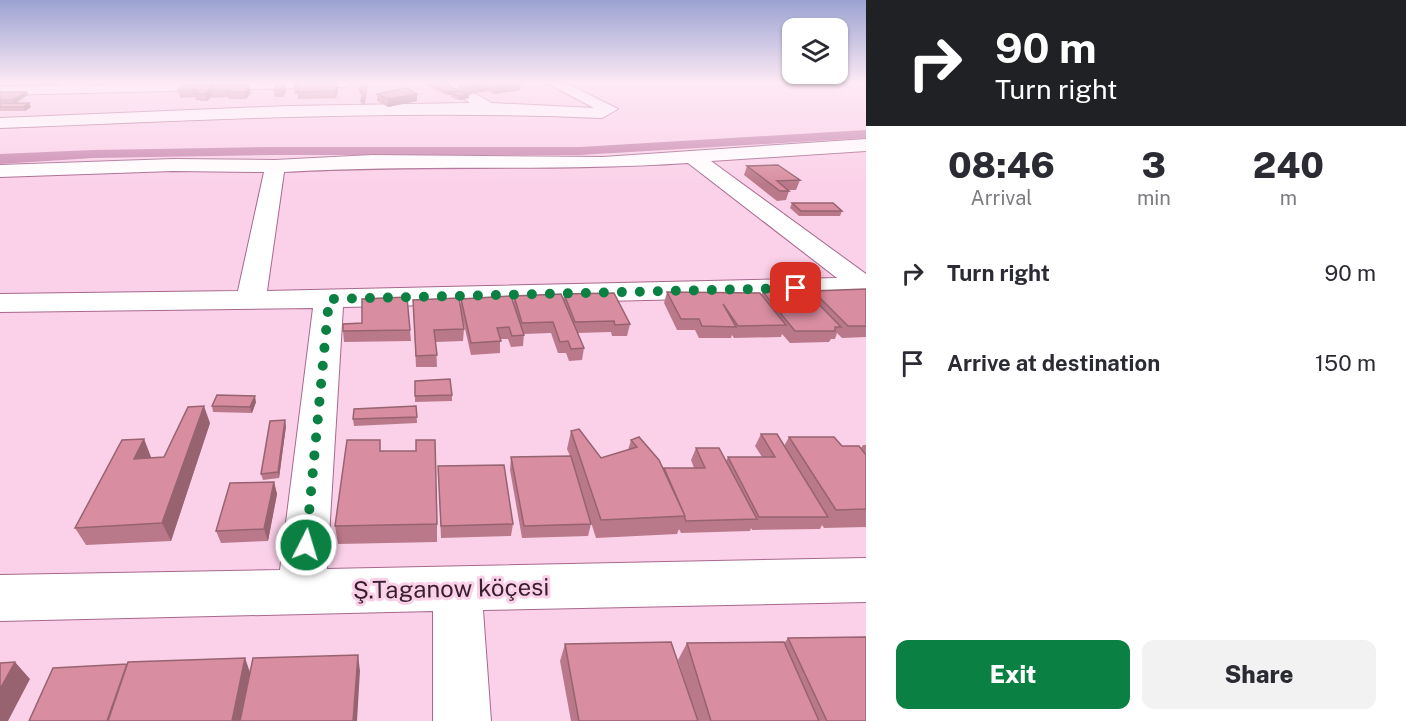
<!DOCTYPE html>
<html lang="en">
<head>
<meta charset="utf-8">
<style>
	:root { --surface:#fff; --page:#f2f2f3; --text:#2b2b33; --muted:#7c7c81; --accent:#0b8043 }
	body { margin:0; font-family:"Public Sans",sans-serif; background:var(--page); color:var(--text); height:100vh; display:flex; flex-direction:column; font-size:22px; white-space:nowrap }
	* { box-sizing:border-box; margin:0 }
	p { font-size:20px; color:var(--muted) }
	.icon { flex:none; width:33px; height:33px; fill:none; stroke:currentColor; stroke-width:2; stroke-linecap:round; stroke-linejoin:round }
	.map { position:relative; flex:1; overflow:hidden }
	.panel { display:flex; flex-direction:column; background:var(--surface); width:540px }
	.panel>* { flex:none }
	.hud { background:#202124; color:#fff; overflow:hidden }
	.controls { position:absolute; left:782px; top:18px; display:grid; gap:12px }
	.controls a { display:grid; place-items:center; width:66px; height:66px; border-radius:12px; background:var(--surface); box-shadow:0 2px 4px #0004; font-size:30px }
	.pin { position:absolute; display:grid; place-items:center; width:51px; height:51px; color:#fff; margin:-26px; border-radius:12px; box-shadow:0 3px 9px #0006 }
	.me { position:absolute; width:66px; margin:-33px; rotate:5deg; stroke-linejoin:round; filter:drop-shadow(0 0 4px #0008) }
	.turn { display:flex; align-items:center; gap:21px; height:126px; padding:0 30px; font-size:27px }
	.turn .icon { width:78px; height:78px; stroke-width:2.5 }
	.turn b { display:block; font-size:42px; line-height:51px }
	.eta { display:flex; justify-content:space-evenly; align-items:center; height:102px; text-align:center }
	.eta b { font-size:36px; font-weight:800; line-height:42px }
	.primary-button { display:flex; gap:12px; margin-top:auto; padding:12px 30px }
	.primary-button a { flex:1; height:69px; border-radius:12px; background:var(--accent); color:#fff; font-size:24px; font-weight:800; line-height:69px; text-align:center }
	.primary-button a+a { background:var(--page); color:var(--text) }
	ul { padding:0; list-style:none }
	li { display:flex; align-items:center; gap:18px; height:90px; padding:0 30px }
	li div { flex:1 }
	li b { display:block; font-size:22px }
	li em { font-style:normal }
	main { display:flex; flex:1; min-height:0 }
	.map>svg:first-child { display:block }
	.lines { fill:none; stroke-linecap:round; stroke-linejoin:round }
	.canal { fill:#c887ae; fill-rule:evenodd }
	.minor-casing { stroke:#a7688e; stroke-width:2 }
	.minor { fill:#fff; fill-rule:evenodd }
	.wall { fill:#ba798a }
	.shaded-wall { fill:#976370 }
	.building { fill:#d88da0; stroke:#976370; stroke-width:1.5 }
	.route { stroke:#0b8043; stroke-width:10; stroke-dasharray:0 18 }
	.labels { text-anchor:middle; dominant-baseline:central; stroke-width:6; stroke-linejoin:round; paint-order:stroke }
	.near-street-label { font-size:24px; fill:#391f2f; stroke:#fbd1e9 }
</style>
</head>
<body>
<main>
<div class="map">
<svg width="866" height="721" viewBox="0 0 866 721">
	<rect width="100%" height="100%" fill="#fbd1e9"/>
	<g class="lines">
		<path class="canal" d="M866,130v8l-286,17h-310l-177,3 -93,6v-10l93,-4 177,-3h310z"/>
		<defs>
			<path id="minor" d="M76,83l15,1 261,-1 -7,4 -345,8v-8z
				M439,83h17l36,20 102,5 -47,-25h19l52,26 -16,9c-201,-9 -401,2 -602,10v-10l289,-12 181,-3z
				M866,139v12l-155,10 155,113v21l-523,12 -16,262 539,-11v44l-383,8 8,111h-58v-110l-433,10v-46l280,-5 33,-262 -313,4v-18l238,-3 26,-119 -91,-1 -173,6v-12l173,-6 102,1 97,-5 231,2zM688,163l149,115 -570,13 17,-119c135,-8 269,0 404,-9z"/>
		</defs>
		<use href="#minor" class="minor-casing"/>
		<use href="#minor" class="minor"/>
	</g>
	<path class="wall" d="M0,83h65l-5,3 -60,1z
		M90,83h23l-3,2 -19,1z
		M278,83l8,8 -3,6h-8l-1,-7z
		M421,83h23l25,15 -10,2 -8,-3v-2h-4z
		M459,83h62l-1,7 -25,4 -8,-3 -17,3 -12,-5z
		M213,85v1l36,-1 2,7 -5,7h-17l-1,-2 -16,1v-2l-5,5h-7v-1h-4l-1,-3 -15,1 -2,-8z
		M367,85l-2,20h-4l1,-11h-2l-1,-4z
		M294,87l44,3 -2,8 -38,1v-5h-3z
		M0,92l28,3 -13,8h14l2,4 -6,4h-25z
		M377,94h40v7l-29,6 -11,-6z
		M747,166l53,14 -4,10h-8l1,1 -3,9 -9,1 -33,-26z
		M792,203l50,8 -2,5h-41l-9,-8z
		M866,289v48l-24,1 -5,-5 -2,6h-4l-2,3 -39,1 -8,-9 -1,3 -47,1 -2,-3 -1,3h-32l-4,-8h-18l-13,-27 3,-11 94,3 2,-3 48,4 2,-5z
		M564,294l66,30 -3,12h-15l-1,-4 -34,1 7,15 -2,12 -13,1 -3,-8h-8l-7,-20 -27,1 -1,12 -12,1 -3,-8h-8v14l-29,2 -9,-39 2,13 -1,12 -27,1 1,25h-21l-3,-67 47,7 1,-8 52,4 1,-7 49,4z
		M362,323l48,7 1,11 -67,1 -1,-11z
		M415,381l37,14v6l-37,1z
		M256,402l-4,11 -39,-1 -1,-6z
		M416,406l1,17 -63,3 -1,-7z
		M210,423l-39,118 -85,4 -11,-17 69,-89 7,19 13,-1z
		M286,426l-7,52 -16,2 -2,-6z
		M571,431l30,27 27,-8 3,-10 32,30 1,-2h30l-3,-8 5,-12 30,13 2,-4h34l-7,-11 6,-12 23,12 5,-9 53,9 19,2 2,-3h3v82l-42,1 -2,-3 -2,4 -68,1 -1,-2 -1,3 -69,2 -2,-4 -2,5 -81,4 -9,-28 4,14 -3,12 -66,2 -12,-68 1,-13 59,-1 -3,-7z
		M381,451l56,73v18l-99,2 -3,-18z
		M438,466l75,58 -2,12 -70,2z
		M274,482l3,12 -9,47 -47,2 -5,-12z
		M788,638l78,83h-295l-11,-60 5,-17 122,44 -9,-28 9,-17 98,-1z"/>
	<path class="shaded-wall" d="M337,83l1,7 -2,8 -1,-7z
		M471,83h16v8l-17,3z
		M501,83h20l-1,7 -25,4 1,-10z
		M285,84l1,7 -3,6 -1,-7z
		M213,85l1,5h-4l2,6 -5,5 -2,-7z
		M249,85l2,7 -5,7 -1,-7z
		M458,90v3h-7v2h-4v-3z
		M27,92l1,3 -14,9 -2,-4z
		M417,94v7l-29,6v-8z
		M469,94v4l-10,2v-4z
		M29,103l2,4 -6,4 -2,-4z
		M255,396l1,6 -4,11 -2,-6z
		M204,406l6,17 -39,118 -9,-18z
		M285,420l1,6 -7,52 -1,-6z
		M144,439l7,18 -9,20 -8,-18z
		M274,482l3,12 -9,47 -4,-12z
		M358,655l2,16 -3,50h-4z
		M245,658l6,17 -8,46h-11z
		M15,662l15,17 -22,42h-8v-32z"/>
	<path class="building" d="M278,83l7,1 -3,6h-8z
		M296,83h41l-2,8 -38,1 2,-5h-5z
		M429,83h15l14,7 -11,2z
		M183,85h30l-8,9h-7l2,-1h-6l3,-3h-19z
		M214,85h35l-4,7h-18l2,-2h-19z
		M367,85l-3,16h-3l2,-11h-4l1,-3z
		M406,88l11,6 -29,5 -11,-5z
		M460,91l9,3 -10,2 -8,-3z
		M0,92h27l-15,8h-12z
		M0,103h29l-6,4h-23z
		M778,165l22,15 -23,1 12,10h-9l-33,-25z
		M792,203h41l9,8h-41z
		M866,289v37h-18l-35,-35z
		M667,292l93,1 26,32 -48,1 -15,-22 13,23 -34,-1 -3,-7h-18z
		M763,292h44l34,35h-6v4h-40z
		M614,293l16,31 -15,1 -1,-4 -39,1 -11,-28z
		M561,294l23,54 -13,1 -3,-8 -8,1 -7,-20 -31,1 -8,-27z
		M511,296l13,39 -12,1 -3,-9 -12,1 4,13 -30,2 -10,-44z
		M407,297l3,33 -67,1v-7l19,-1v-24z
		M459,298l5,31 -30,1 3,25 -21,1 -3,-56z
		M450,379l2,16 -37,1v-15z
		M217,395l38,1 -5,11 -38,-1z
		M204,406l-42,117 -87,5 47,-88 22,-1 -10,20 30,-2 24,-50z
		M416,406l1,11 -64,2 1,-10z
		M285,420l-7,52 -17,2 9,-53z
		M579,429l22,29 36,-11 -6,-7 8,-3 20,23 26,56 -84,4 -30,-89z
		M761,434h16l51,83h-69l-31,-60h47z
		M789,437h45l8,9h17l7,9v54l-30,1z
		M347,440h33v11h36v-11h19l2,84 -102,2z
		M696,448h23l38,71 -71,2 -2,-5h1l-21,-48h41z
		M571,456l20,68 -67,2 -13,-69z
		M504,465l9,59 -72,2 -3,-60z
		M274,482l-10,47 -48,2 14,-48z
		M866,637v84h-39l-39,-83z
		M671,642l27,79h-119l-14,-77z
		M784,642l35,79h-108l-24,-78z
		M358,655l-5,66h-113l13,-63z
		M245,658l-13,63h-124l20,-59z
		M15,662l-15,27v-26z
		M127,664l-20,57h-78l24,-53z"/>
	<linearGradient id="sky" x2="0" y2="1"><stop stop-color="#9ba2d1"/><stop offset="0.45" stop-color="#fdeaf5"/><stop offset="1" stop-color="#fdeaf5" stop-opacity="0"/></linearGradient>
	<rect width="866" height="184" fill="url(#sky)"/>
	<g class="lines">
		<path class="route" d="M306,545l23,-246 467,-11"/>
	</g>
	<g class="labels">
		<g class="near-street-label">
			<text transform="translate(451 588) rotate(-1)">Ş.Taganow köçesi</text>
		</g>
	</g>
</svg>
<div class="controls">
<a><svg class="icon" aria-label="layers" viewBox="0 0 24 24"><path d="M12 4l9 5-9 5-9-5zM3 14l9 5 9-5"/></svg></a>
</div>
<div class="pin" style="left:796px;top:288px;background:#d93025"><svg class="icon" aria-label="arrive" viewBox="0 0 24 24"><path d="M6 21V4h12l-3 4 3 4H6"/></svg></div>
<svg class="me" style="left:306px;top:545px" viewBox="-20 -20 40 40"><circle r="17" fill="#0b8043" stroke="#fff" stroke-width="3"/><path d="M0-11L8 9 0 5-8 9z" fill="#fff"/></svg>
</div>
<section class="panel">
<div class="hud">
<div class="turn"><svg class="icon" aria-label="right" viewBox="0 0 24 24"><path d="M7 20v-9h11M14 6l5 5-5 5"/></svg><div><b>90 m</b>Turn right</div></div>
</div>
<div class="eta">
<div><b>08:46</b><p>Arrival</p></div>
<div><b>3</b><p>min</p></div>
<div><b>240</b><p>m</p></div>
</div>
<ul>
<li><svg class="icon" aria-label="right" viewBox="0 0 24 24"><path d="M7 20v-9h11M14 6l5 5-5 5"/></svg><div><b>Turn right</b></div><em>90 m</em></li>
<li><svg class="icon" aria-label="arrive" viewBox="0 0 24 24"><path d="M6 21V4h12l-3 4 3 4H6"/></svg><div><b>Arrive at destination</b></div><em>150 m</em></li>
</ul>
<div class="primary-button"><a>Exit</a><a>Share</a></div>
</section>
</main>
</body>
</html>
